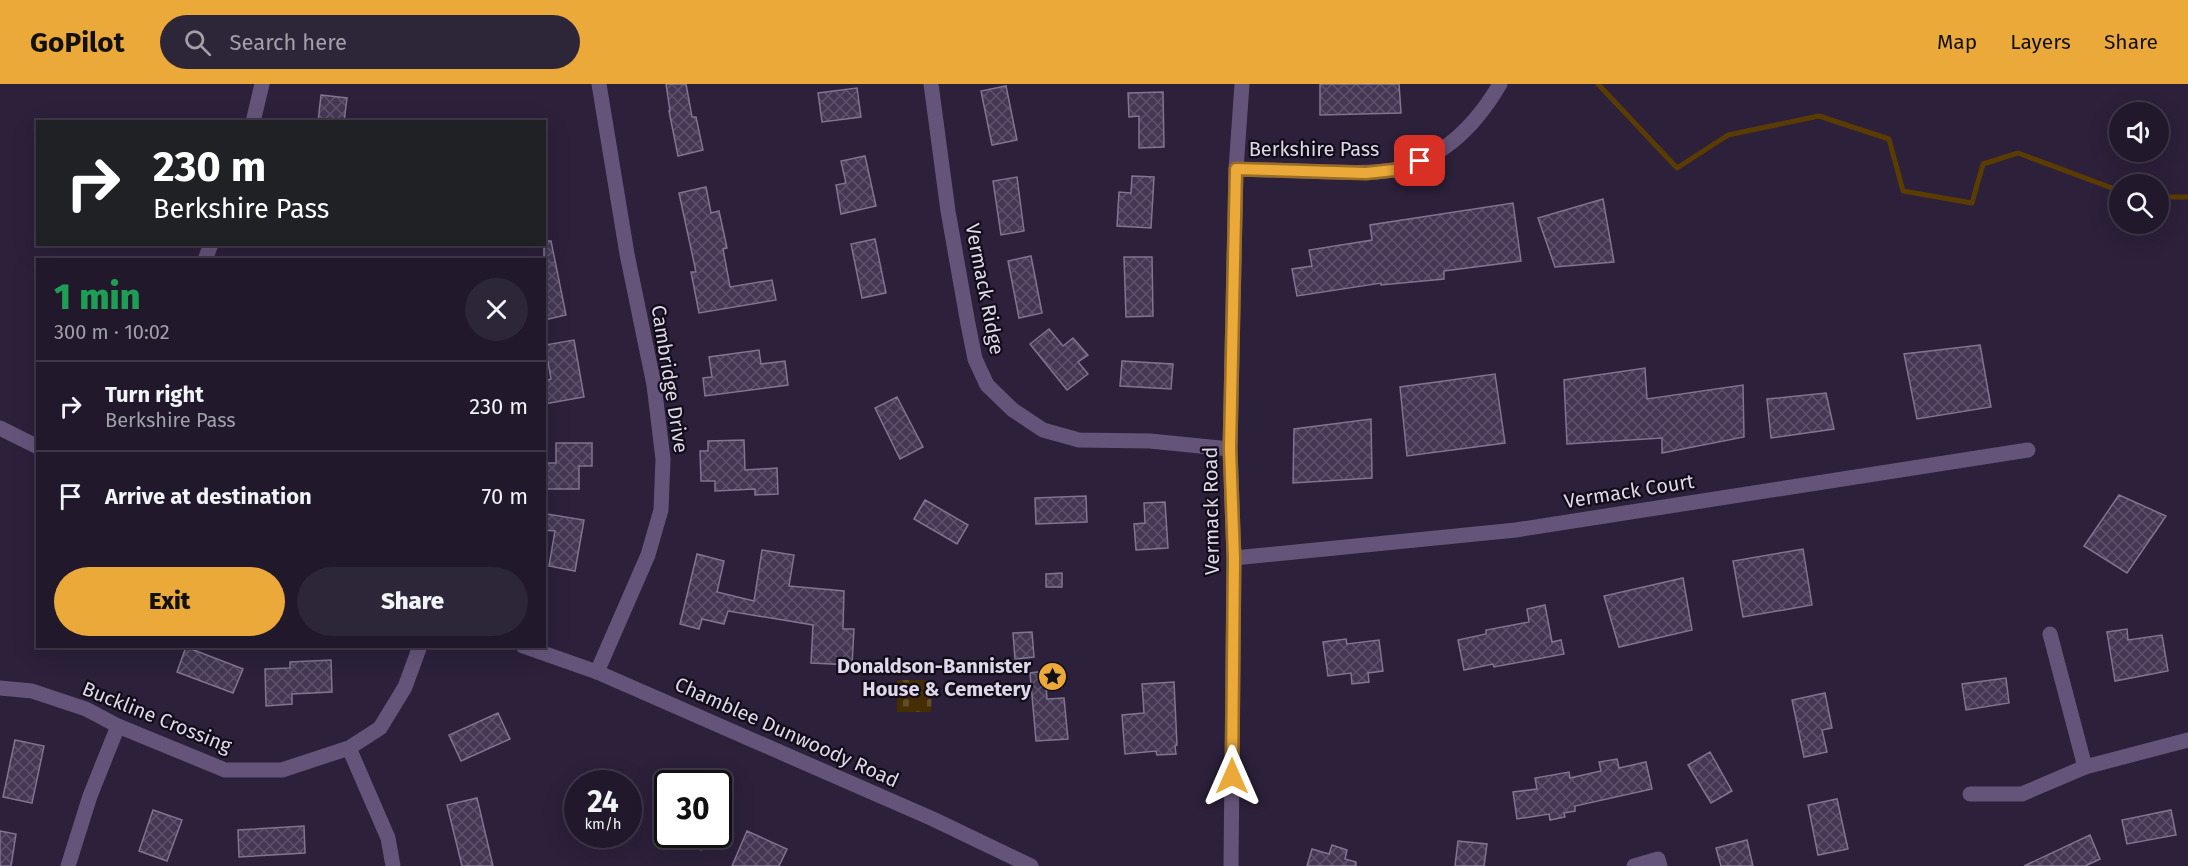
<!DOCTYPE html>
<html lang="en">
<head>
<meta charset="utf-8">
<style>
	:root { --surface:#21182c; --page:#2d2538; --text:#f1f3f6; --muted:#a2a0a9; --line:#3e3748; --accent:#eba939 }
	body { margin:0; font-family:"Fira Sans",sans-serif; background:var(--page); color:var(--text); height:100vh; display:flex; flex-direction:column; font-size:22px; white-space:nowrap }
	* { box-sizing:border-box; margin:0 }
	p { font-size:20px; color:var(--muted) }
	.icon { flex:none; width:33px; height:33px; fill:none; stroke:currentColor; stroke-width:2; stroke-linecap:round; stroke-linejoin:round }
	.map { position:relative; flex:1; overflow:hidden }
	.drawer { position:absolute; left:36px; top:174px; width:510px; height:390px; display:flex; flex-direction:column; background:var(--surface); border-radius:0px; box-shadow:0 6px 24px #0002,0 0 0 2px var(--line) }
	.drawer>* { flex:none }
	.banner { position:absolute; left:36px; top:36px; width:510px; height:126px; border-radius:0px; box-shadow:0 6px 24px #0002,0 0 0 2px var(--line); background:#202124; color:#fff; overflow:hidden }
	.tools { position:absolute; left:2109px; top:18px; display:grid; gap:12px }
	.tools a { display:grid; place-items:center; width:60px; height:60px; border-radius:50%; background:var(--surface); box-shadow:0 6px 24px #0002,0 0 0 2px var(--line); font-size:30px }
	.speed { position:absolute; left:564px; top:686px; display:flex; gap:12px; font-size:30px; font-weight:700; text-align:center }
	.speed>* { display:grid; place-content:center; width:78px; height:78px; border-radius:50%; background:var(--surface); box-shadow:0 6px 24px #0002,0 0 0 2px var(--line); line-height:1 }
	.speed small { font-size:15px; font-weight:400 }
	.speed .limit { border:3px solid #111; border-radius:9px; background:#fff; color:#111 }
	.pin { position:absolute; display:grid; place-items:center; width:51px; height:51px; color:#fff; margin:-26px; border-radius:12px; box-shadow:0 3px 9px #0006 }
	.me { position:absolute; width:66px; margin:-33px; rotate:0deg; stroke-linejoin:round; filter:drop-shadow(0 0 4px #0008) }
	.turn { display:flex; align-items:center; gap:21px; height:126px; padding:0 18px; font-size:27px }
	.turn .icon { width:78px; height:78px; stroke-width:2.5 }
	.turn b { display:block; font-size:42px; line-height:51px }
	.round { display:grid; place-items:center; flex:none; width:63px; height:63px; border-radius:32px; background:var(--page) }
	.headline { display:flex; align-items:center; justify-content:space-between; height:102px; padding:0 18px }
	h1 { font-size:36px; font-weight:800; line-height:45px; color:#1e9e55 }
	.primary-button { display:flex; gap:12px; margin-top:auto; padding:12px 18px }
	.primary-button a { flex:1; height:69px; border-radius:36px; background:var(--accent); color:#111; font-size:24px; font-weight:800; line-height:69px; text-align:center }
	.primary-button a+a { background:var(--page); color:var(--text) }
	ul { padding:0; list-style:none }
	li { display:flex; align-items:center; gap:18px; height:90px; padding:0 18px; border-top:2px solid var(--line) }
	li div { flex:1 }
	li b { display:block; font-size:22px }
	li em { font-style:normal }
	header { display:flex; align-items:center; gap:36px; box-sizing:border-box; height:84px; padding:0 30px; background:var(--accent); color:#111 }
	header strong { font-size:28px }
	nav { display:flex; gap:33px; margin-inline-start:auto; font-size:21px }
	.search { width:420px; height:54px; background:var(--page); display:flex; align-items:center; gap:15px; box-sizing:border-box; padding:0 21px; border-radius:33px; color:var(--muted); font-size:22px }
	.map>svg:first-child { display:block }
	.cemetery { fill:url(#cemetery-stones) }
	.lines { fill:none; stroke-linecap:round; stroke-linejoin:round }
	.stream { stroke:#5b3c00; stroke-width:5 }
	.building { fill:url(#building-cross-hatch); stroke:#807493; stroke-width:1.5 }
	.minor { stroke:#64547a; stroke-width:15 }
	.tertiary { stroke:#64547a; stroke-width:15 }
	.route-casing { stroke:#996e25; stroke-width:15 }
	.route { stroke:#eba939; stroke-width:10 }
	.labels { text-anchor:middle; dominant-baseline:central; stroke-width:4.5; stroke-linejoin:round; paint-order:stroke }
	.street-label { font-size:20px; fill:#dfd8ea; stroke:#120d19 }
	.poi-label { font-size:20px; font-weight:bold; fill:#dfd8ea; stroke:#120d19; text-anchor:end }
</style>
</head>
<body>
<header>
<strong>GoPilot</strong>
<div class="search"><svg class="icon" aria-label="search" viewBox="0 0 24 24"><circle cx="10" cy="10" r="6"/><path d="M15 15l6 6"/></svg>Search here</div>
<nav><a>Map</a><a>Layers</a><a>Share</a></nav>
</header>
<div class="map">
<svg width="2188" height="782" viewBox="0 0 2188 782">
	<defs>
		<pattern id="cemetery-stones" width="16" height="16" patternUnits="userSpaceOnUse" patternTransform="scale(1.5)"><rect width="16" height="16" fill="#452e03"/><path d="M2 7V4a2 2 0 0 1 4 0v3zM10 15v-3a2 2 0 0 1 4 0v3z" fill="#5f4c28"/></pattern>
		<pattern id="building-cross-hatch" width="8" height="8" patternUnits="userSpaceOnUse" patternTransform="scale(1.5)"><rect width="8" height="8" fill="#433753"/><path d="M0 0l8 8M0 8l8-8" fill="none" stroke="#5e536c"/></pattern>
	</defs>
	<rect width="100%" height="100%" fill="#2c203a"/>
	<path class="cemetery" d="M897,596h35l-1,32h-34z"/>
	<g class="lines">
		<path class="stream" d="M1598,0l79,84 51,-33 91,-19 70,23 14,52 69,12 11,-39 35,-11 102,38
			M2158,113h30"/>
	</g>
	<path class="building" d="M666,0h20l6,33h4l7,33 -25,6 -9,-45h1z
		M1320,0h79l2,29 -81,2z
		M1006,2l11,54 -25,5 -11,-54z
		M857,4l4,29 -39,5 -4,-29z
		M1163,8l1,55 -25,1v-32l-10,1 -1,-24z
		M321,11l26,3 -3,24h-26z
		M865,72l11,50 -35,8 -5,-29 10,-2 -5,-22z
		M1132,92l22,1 -3,51 -34,-2 2,-34 12,1z
		M1017,93l7,54 -23,4 -8,-54z
		M706,103l5,26 8,-2 8,37 -4,1 7,38 42,-7 4,20 -77,13 -8,-41h5l-17,-79z
		M1603,115l11,63 -59,5 -17,-49z
		M1513,119l8,58 -77,10v8l-63,6v-2l-84,13 -5,-27 20,-3 -3,-16 63,-10 -2,-15z
		M875,155l11,54 -24,5 -11,-54z
		M544,157h7l15,74 -22,5z
		M1031,172l11,57 -23,5 -11,-57z
		M1124,173h28l1,59 -27,1z
		M1049,245l14,17 10,-8 15,17 -10,7 10,12 -21,16 -37,-46z
		M574,256l10,57 -40,7v-23l7,-2 -6,-34z
		M1980,261l11,62 -74,12 -13,-65z
		M759,266l2,14 24,-3 3,24 -83,11 -2,-18 9,-1 -3,-20z
		M1122,277l51,3 -2,25 -51,-3z
		M1645,284l2,31 96,-14 1,52 -82,16v-15l-95,6 -3,-64z
		M1495,290l10,69 -98,13 -7,-69z
		M1826,309l8,36 -63,9 -4,-39z
		M897,313l26,50 -23,12 -25,-51z
		M1371,335l1,59 -79,5 1,-54z
		M744,356l1,30 32,-2 1,26 -23,1v-6l-40,2v-10h-14l-1,-30h8v-10z
		M556,359h36v23h-13v23h-33v-26h10z
		M2119,411l47,21 -39,57 -43,-27z
		M1086,412l1,26 -51,2 -1,-26z
		M925,416l43,25 -11,19 -43,-25z
		M1165,418l3,46 -32,2 -2,-26 11,-1 -1,-20z
		M547,430l37,6 -9,51 -26,-5 6,-35 -11,-1z
		M1803,465l9,56 -69,12 -10,-56z
		M762,466l32,5 -5,31 55,5 -1,38h11l-2,36 -41,-2 2,-38 -85,-14 -4,13 -22,-5 -3,10 -19,-5 17,-70 27,7 -7,31 37,9z
		M1062,489v14h-16v-13z
		M1683,494l9,52 -73,17 -15,-51z
		M1545,521l7,37 9,-2 3,14 -70,13 -1,-3 -29,6 -6,-30 28,-6v-4l43,-8 -2,-13z
		M2127,545l1,11 34,-5 6,36 -53,10 -8,-49z
		M1032,548l2,25 -19,2 -2,-26z
		M1346,555l1,5 32,-4 4,31 -15,2 1,9 -17,2 -1,-11 -23,3 -5,-34z
		M186,563l57,22 -10,24 -56,-21z
		M331,576l1,32 -40,2v10l-26,2 -1,-37 25,-1v-6z
		M1045,587l2,28 17,-1 4,41 -32,2 -6,-68z
		M2006,594l3,25 -43,7 -4,-26z
		M1174,598l3,63 -2,1 1,8 -19,1 -1,-4 -31,3 -3,-39 22,-2 -2,-29z
		M1825,609l7,35 -10,2 5,22 -23,5 -12,-57z
		M498,629l12,26 -49,22 -12,-26z
		M15,656l29,6 -12,57 -29,-6z
		M1710,668l22,39 -21,12 -23,-38z
		M1617,675l2,9 27,-6 6,27 -77,17v5l-11,2 1,4 -15,3 -1,-6 -32,5 -4,-27 24,-3 -2,-11 34,-6 1,6 31,-7 -2,-9z
		M477,714l16,68h-31l-15,-61z
		M1837,715l11,50 -30,6 -10,-50z
		M153,726l29,10 -15,41 -28,-10z
		M2171,726l5,25 -49,9 -5,-24z
		M304,742l1,27 -66,4 -1,-27z
		M0,747l16,3 -5,32h-11z
		M747,747l40,18 -8,17h-47z
		M668,750h41l-8,16z
		M2090,751l10,24 -15,7h-61z
		M1747,756l6,26h-32l-5,-18z
		M1458,757l29,3 -3,22h-29z
		M1332,761l15,5 -2,9 11,3v4h-49l5,-17 17,5z"/>
	<g class="lines">
		<path class="minor" d="M931,0l17,127 20,113 7,35 12,26 26,25 30,20 36,10 71,1 80,8
			M253,38l9,-38
			M1236,85c31,1 62,2 92,3 22,0 43,2 65,-2 49,-10 83,-45 107,-86
			M205,176l6,-16
			M1234,474l282,-28 512,-80
			M2050,550l35,133
			M597,588l51,-117 13,-45 2,-51 -9,-74 -27,-131 -28,-170
			M0,604l32,3 54,18 32,17 107,44h57l67,-22 31,-20 25,-41 15,-41
			M349,664l39,90 5,28
			M1970,710h52l63,-27 103,-27
			M68,782l22,-70 28,-70
			M1231,782l3,-308 -4,-109 6,-280 6,-85
			M1634,782l24,-7 2,7"/>
		<path class="tertiary" d="M0,344l38,19
			M523,562l74,26 336,147 98,47"/>
	</g>
	<g class="lines">
		<defs>
			<path id="route" d="M1232,692l2,-218 -4,-109 6,-280 130,4 28,-3 26,-9"/>
		</defs>
		<use href="#route" class="route-casing"/>
		<use href="#route" class="route"/>
	</g>
	<defs>
		<symbol id="sight-disc" viewBox="-11 -11 22 22"><circle r="9.5" fill="#eba939" stroke="#120d19"/><path d="M0-6L1.8-2.2L6-1.7L2.9 1.2L3.7 5.4L0 3.3L-3.7 5.4L-2.9 1.2L-6-1.7L-1.8-2.2Z" fill="#111"/></symbol>
	</defs>
	<g fill-rule="evenodd">
		<use href="#sight-disc" x="1036" y="576" width="33" height="33"/>
	</g>
	<g class="labels">
		<g class="street-label">
			<text x="1314" y="65">Berkshire Pass</text>
			<text transform="translate(985 205) rotate(79)">Vermack Ridge</text>
			<text transform="translate(670 295) rotate(81)">Cambridge Drive</text>
			<text transform="translate(1629 407) rotate(-9)">Vermack Court</text>
			<text transform="translate(1211 427) rotate(-91)">Vermack Road</text>
			<text transform="translate(157 633) rotate(22)">Buckline Crossing</text>
			<text transform="translate(787 648) rotate(24)">Chamblee Dunwoody Road</text>
		</g>
		<g class="poi-label">
			<text x="1031" y="582">Donaldson-Bannister<tspan x="1031" dy="23">House &amp; Cemetery</tspan></text>
		</g>
	</g>
</svg>
<div class="tools">
<a><svg class="icon" aria-label="sound" viewBox="0 0 24 24"><path d="M4 9h4l5-4v14l-5-4H4zM17 9q2 3 0 6"/></svg></a>
<a><svg class="icon" aria-label="search" viewBox="0 0 24 24"><circle cx="10" cy="10" r="6"/><path d="M15 15l6 6"/></svg></a>
</div>
<div class="speed"><div>24<small>km/h</small></div><div class="limit">30</div></div>
<div class="pin" style="left:1420px;top:77px;background:#d93025"><svg class="icon" aria-label="arrive" viewBox="0 0 24 24"><path d="M6 21V4h12l-3 4 3 4H6"/></svg></div>
<svg class="me" style="left:1232px;top:692px" viewBox="-20 -20 40 40"><path d="M0-17L14 15 0 8-14 15z" fill="#eba939" stroke="#fff" stroke-width="4"/></svg>
<div class="banner">
<div class="turn"><svg class="icon" aria-label="right" viewBox="0 0 24 24"><path d="M7 20v-9h11M14 6l5 5-5 5"/></svg><div><b>230 m</b>Berkshire Pass</div></div>
</div>
<section class="drawer">
<div class="headline"><div><h1>1 min</h1><p>300 m · 10:02</p></div><a class="round"><svg class="icon" aria-label="close" viewBox="0 0 24 24"><path d="M6 6l12 12M18 6L6 18"/></svg></a></div>
<ul>
<li><svg class="icon" aria-label="right" viewBox="0 0 24 24"><path d="M7 20v-9h11M14 6l5 5-5 5"/></svg><div><b>Turn right</b><p>Berkshire Pass</p></div><em>230 m</em></li>
<li><svg class="icon" aria-label="arrive" viewBox="0 0 24 24"><path d="M6 21V4h12l-3 4 3 4H6"/></svg><div><b>Arrive at destination</b></div><em>70 m</em></li>
</ul>
<div class="primary-button"><a>Exit</a><a>Share</a></div>
</section>
</div>
</body>
</html>
